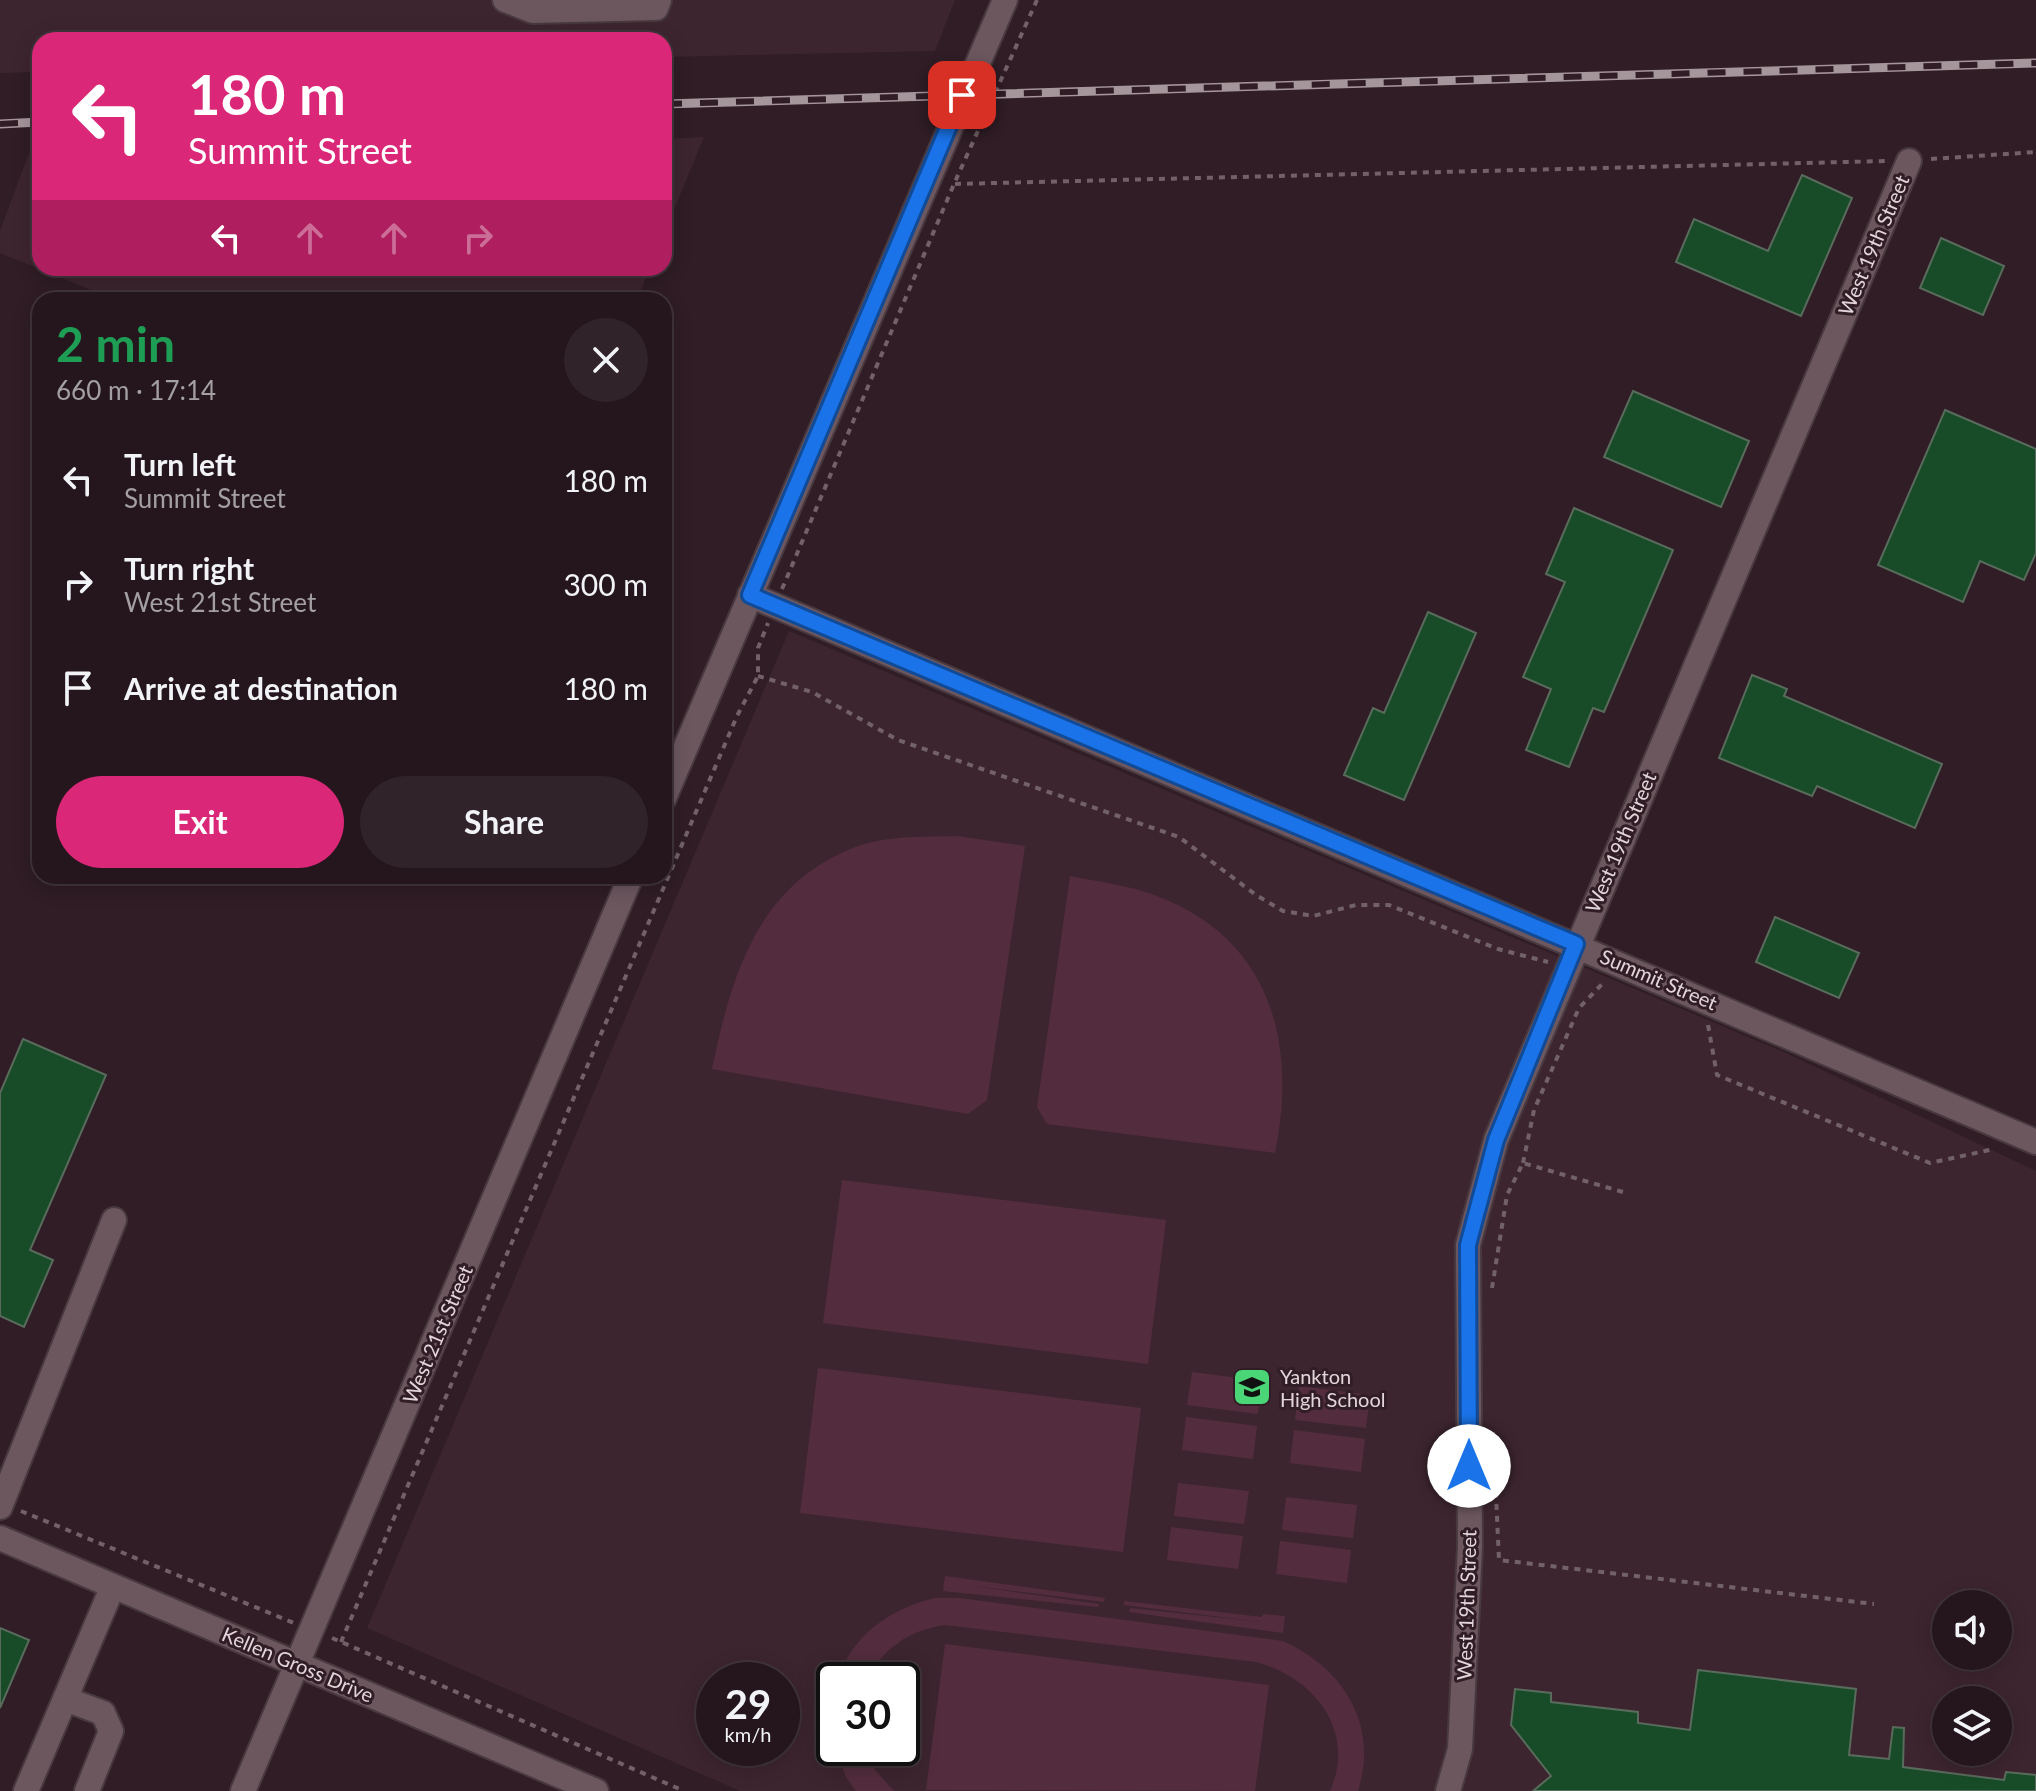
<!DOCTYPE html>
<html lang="en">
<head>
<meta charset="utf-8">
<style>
	:root { --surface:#24161c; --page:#302329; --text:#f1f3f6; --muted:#a39fa3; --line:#41353b; --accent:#db2777 }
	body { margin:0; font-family:Lato,sans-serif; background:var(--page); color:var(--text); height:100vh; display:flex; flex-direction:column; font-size:30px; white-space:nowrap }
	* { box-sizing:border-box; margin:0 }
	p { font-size:26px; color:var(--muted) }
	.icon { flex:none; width:44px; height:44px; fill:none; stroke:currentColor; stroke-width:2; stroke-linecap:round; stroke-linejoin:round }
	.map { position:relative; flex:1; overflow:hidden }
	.drawer { position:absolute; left:32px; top:292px; width:640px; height:592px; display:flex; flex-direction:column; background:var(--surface); border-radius:24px; box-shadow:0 4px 20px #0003,0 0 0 2px var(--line) }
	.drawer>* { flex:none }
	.top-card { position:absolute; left:32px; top:32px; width:640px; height:244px; border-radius:24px; box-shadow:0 4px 20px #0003,0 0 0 2px var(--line); background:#db2777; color:#fff; overflow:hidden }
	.buttons { position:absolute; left:1932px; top:1590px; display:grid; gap:16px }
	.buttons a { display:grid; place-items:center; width:80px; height:80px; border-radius:50%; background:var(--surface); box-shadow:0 4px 20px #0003,0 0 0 2px var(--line); font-size:40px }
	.speed { position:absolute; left:696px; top:1662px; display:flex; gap:16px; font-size:40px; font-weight:700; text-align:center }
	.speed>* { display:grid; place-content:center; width:104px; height:104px; border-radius:50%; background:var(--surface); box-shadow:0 4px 20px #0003,0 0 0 2px var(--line); line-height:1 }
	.speed small { font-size:20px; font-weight:400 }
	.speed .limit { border:4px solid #111; border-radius:12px; background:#fff; color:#111 }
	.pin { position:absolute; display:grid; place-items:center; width:68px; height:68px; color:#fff; margin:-34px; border-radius:16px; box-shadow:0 4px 12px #0006 }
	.me { position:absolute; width:88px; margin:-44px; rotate:0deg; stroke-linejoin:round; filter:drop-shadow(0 0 6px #0008) }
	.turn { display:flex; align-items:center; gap:28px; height:168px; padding:0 24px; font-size:36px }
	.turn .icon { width:104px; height:104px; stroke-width:2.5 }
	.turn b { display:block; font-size:56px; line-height:68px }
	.lanes { display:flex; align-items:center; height:76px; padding:0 24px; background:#0003; justify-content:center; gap:40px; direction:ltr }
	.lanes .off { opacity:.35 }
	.round { display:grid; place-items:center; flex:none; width:84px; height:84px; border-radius:42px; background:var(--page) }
	.overview { display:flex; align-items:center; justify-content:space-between; height:136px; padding:0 24px }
	h1 { font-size:48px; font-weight:700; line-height:60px; color:#1e9e55 }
	.cta { display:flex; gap:16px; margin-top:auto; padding:16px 24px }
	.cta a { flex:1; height:92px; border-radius:48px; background:var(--accent); color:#fff; font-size:32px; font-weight:700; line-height:92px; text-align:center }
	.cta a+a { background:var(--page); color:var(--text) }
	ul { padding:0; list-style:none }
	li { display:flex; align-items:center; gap:24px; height:104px; padding:0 24px }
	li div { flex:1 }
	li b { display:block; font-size:30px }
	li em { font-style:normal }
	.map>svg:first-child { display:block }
	.built { fill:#3d252f; fill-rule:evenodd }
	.green { fill:#532d3d }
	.building { fill:#184c28; stroke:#596b5c; stroke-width:2 }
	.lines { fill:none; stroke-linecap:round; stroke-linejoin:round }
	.minor-casing { stroke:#48393f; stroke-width:28 }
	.path { stroke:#726268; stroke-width:4; stroke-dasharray:6 6; stroke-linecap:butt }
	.minor { stroke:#6c575f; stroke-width:24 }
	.rail-casing { stroke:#a5969c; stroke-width:9 }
	.rail { stroke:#301d25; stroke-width:6; stroke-dasharray:18; stroke-linecap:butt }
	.route-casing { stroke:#114b97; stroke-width:20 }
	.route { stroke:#1a73e8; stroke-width:14 }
	.labels { text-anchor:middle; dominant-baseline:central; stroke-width:6; stroke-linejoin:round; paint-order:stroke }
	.street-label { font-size:20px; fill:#e3d6da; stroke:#301d25 }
	.poi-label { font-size:20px; fill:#e3d6da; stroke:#301d25; text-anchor:start }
</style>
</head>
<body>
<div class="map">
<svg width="2036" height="1791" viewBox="0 0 2036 1791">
	<rect width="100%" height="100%" fill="#301d25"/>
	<path class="built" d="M0,0h955l-20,51 -271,6v-17h-624v32l-40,1z
		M704,137l-40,97v-95z
		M29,153h11v115h610l-13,32h-521l-116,-47v-22z
		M789,631l997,422 250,118v620h-1296l-373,-163zM1946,1604h52v52h-52zM714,1680h68v68h-68zM834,1680h68v68h-68zM1946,1700h52v52h-52z"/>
	<path class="green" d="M957,836l68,10 -38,254 -19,14 -256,-45c19,-90 43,-179 136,-219 33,-15 74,-13 109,-14z
		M1070,876c24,5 49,8 72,15 124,38 157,144 133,262l-228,-29 -10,-17z
		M842,1180l324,40 -18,144 -325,-41z
		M818,1368l323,40 -18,144 -323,-39z
		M1192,1372l70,9 -4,33 -71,-9z
		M1299,1386l71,9 -4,33 -71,-8z
		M1186,1417l71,9 -4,33 -71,-9z
		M1294,1430l71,9 -4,33 -71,-9z
		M1178,1483l71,8 -5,33 -70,-8z
		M1286,1497l71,8 -4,33 -71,-8z
		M1171,1527l72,9 -5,33 -71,-9z
		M1280,1541l71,9 -4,33 -71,-9z
		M945,1576l160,22 -1,4 -138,-17 133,19 -1,3 -155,-16z
		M935,1598h24l324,43c60,27 96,83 75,150h-28c27,-60 -16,-114 -74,-129l-311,-37c-36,5 -61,23 -79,55h-29c16,-45 52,-71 98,-82z
		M1124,1601l138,16 1,-3 22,2 -2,17 -154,-21 1,-4 132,14 -138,-17z
		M945,1644l324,41 -14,106 -329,-1z
		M835,1748h29l11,22 19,21h-38l-10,-14z"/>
	<path class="building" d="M1802,175l50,23 -51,118 -125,-54 18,-43 74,32z
		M1941,238l63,28 -21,49 -63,-27z
		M1633,391l116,50 -28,66 -117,-50z
		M1945,410l91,39v104l-12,27 -44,-19 -17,41 -85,-37z
		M1574,508l99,42 -69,162 -11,-4 -24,59 -43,-17 25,-61 -28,-12 42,-95 -19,-8z
		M1428,612l48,21 -72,167 -60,-25 29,-67 11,5z
		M1752,675l35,14 -3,7 158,68 -27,64 -98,-42 -5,10 -93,-38z
		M1775,917l84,36 -20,45 -83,-36z
		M23,1039l83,36 -76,175 23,10 -29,67 -24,-11v-223z
		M0,1628l29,12 -29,68z
		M1698,1670l158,19 -7,66 40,4 4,-32 11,1 -1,39 101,13 2,-8 30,3v16h-503l18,-15 -40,-51 4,-36 36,4v9l87,10v11l52,7z"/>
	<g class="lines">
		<defs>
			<path id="minor" d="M505,0l28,11 123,-3 3,-8
				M750,595l1286,547
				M664,798l341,-798
				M0,1507l114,-287
				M0,1538l596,253
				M65,1699l38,14 8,18 -24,60
				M26,1791l87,-205
				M243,1791l388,-915
				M1448,1791l12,-42 10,-202 -2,-302 28,-105 413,-979"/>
		</defs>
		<use href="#minor" class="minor-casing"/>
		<path class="path" d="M1931,159l105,-7
			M955,184l931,-23
			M782,589l172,-405 83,-184
			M758,676l54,16 86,48 281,97 77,58 27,16 30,5 43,-11h33l109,44 50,13
			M1708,1025l9,50 213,88 64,-14
			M1523,1163l11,-53 45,-102 26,-27
			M1492,1288l15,-93 16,-32 100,29
			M1493,1432l6,128 375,44
			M21,1511l273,112
			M332,1638l352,153
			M341,1642l396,-926 21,-40v-28l10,-25"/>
		<use href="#minor" class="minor"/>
		<defs>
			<path id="rail" d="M664,104l1372,-41
				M0,124l40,-2"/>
		</defs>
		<use href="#rail" class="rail-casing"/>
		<use href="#rail" class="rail"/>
	</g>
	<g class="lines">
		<defs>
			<path id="route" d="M962,95l-212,500 826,349 -80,196 -28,105 1,221"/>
		</defs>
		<use href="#route" class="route-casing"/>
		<use href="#route" class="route"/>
	</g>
	<defs>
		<symbol id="school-square" viewBox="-11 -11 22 22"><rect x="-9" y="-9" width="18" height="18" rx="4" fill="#4ad677" stroke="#301d25"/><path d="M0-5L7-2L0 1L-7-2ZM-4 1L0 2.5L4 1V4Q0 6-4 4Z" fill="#111"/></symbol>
	</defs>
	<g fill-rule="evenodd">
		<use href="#school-square" x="1230" y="1365" width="44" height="44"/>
	</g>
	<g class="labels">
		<g class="street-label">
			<text transform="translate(1873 245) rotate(-67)">West 19th Street</text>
			<text transform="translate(1620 842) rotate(-67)">West 19th Street</text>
			<text transform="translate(1659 979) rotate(23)">Summit Street</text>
			<text transform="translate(437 1334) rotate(-67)">West 21st Street</text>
			<text transform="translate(1466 1605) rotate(-88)">West 19th Street</text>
			<text transform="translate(298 1664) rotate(23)">Kellen Gross Drive</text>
		</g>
		<g class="poi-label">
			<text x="1280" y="1376">Yankton<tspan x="1280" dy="23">High School</tspan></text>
		</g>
	</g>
</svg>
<div class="buttons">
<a><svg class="icon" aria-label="sound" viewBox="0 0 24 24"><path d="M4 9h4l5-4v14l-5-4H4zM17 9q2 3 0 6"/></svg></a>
<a><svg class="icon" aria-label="layers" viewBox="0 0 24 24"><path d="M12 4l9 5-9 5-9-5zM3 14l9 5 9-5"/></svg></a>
</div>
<div class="speed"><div>29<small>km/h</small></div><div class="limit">30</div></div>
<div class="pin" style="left:962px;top:95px;background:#d93025"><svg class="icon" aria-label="arrive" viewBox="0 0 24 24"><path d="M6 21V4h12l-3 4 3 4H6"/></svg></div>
<svg class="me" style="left:1469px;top:1466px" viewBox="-20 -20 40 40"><circle r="19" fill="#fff"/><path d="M0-13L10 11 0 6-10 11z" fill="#1a73e8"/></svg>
<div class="top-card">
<div class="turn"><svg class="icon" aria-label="left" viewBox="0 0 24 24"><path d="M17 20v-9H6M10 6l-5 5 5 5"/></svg><div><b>180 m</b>Summit Street</div></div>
<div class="lanes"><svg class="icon" aria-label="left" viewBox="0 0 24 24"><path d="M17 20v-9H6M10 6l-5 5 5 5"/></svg><svg class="icon off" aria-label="ahead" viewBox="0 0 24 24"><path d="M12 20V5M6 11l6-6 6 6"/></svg><svg class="icon off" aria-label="ahead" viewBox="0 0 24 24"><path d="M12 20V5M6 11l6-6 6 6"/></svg><svg class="icon off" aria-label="right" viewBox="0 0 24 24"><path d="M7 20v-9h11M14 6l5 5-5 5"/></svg></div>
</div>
<section class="drawer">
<div class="overview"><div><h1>2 min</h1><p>660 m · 17:14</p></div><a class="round"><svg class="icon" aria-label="close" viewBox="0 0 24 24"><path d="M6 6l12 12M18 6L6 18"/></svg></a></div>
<ul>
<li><svg class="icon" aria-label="left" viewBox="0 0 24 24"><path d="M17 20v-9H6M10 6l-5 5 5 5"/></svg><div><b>Turn left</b><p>Summit Street</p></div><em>180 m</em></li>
<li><svg class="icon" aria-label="right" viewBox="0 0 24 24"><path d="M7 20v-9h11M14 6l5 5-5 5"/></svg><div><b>Turn right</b><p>West 21st Street</p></div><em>300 m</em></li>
<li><svg class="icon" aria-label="arrive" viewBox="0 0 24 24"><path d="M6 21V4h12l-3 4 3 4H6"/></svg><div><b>Arrive at destination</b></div><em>180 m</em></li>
</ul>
<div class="cta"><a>Exit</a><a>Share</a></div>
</section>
</div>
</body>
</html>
